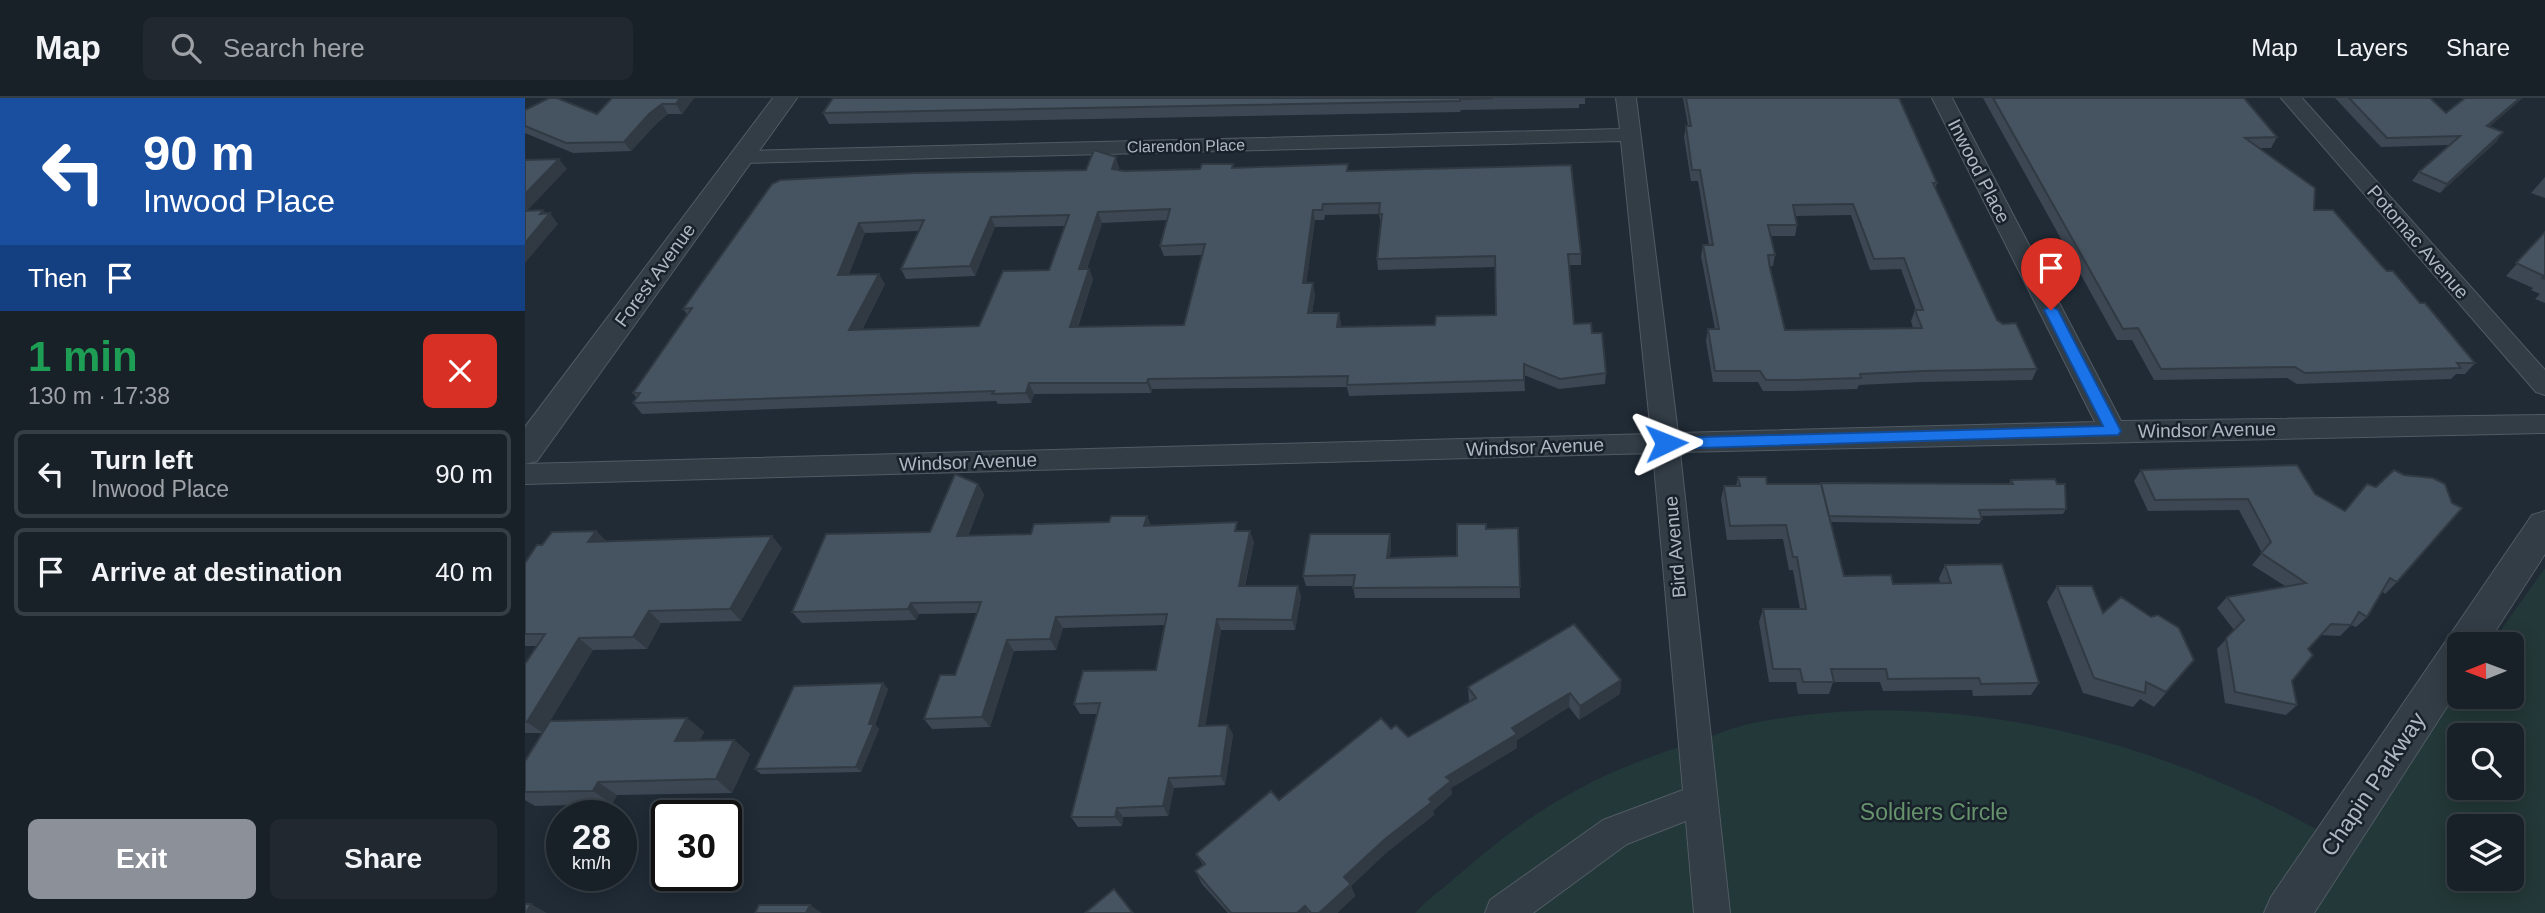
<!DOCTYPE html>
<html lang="en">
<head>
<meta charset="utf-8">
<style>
	:root { --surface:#182028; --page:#212830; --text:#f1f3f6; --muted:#9fa3a8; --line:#363e45; --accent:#8c9099 }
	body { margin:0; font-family:Helvetica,sans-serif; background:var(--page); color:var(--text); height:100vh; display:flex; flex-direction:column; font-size:26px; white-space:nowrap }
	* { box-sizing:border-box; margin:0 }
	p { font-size:23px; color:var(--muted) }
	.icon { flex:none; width:38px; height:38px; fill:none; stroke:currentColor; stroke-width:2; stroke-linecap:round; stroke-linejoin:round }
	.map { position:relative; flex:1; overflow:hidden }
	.panel { display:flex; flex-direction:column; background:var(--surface); width:525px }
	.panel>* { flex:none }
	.banner { background:#1a4fa0; color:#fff; overflow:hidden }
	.needle { width:46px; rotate:269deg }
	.tools { position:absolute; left:1922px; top:534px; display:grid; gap:14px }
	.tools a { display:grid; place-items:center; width:77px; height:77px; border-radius:10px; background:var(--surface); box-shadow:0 4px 18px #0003,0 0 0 2px var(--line); font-size:35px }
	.speed { position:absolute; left:21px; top:702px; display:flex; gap:14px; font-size:35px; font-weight:700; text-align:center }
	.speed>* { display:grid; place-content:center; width:91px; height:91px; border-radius:50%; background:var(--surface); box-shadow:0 4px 18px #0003,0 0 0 2px var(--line); line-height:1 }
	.speed small { font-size:18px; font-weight:400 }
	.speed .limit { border:4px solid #111; border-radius:10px; background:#fff; color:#111 }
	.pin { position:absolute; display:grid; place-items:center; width:60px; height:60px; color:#fff; margin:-72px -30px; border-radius:50% 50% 50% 0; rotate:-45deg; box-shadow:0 0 7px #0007 }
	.pin .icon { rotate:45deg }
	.me { position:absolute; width:77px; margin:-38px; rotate:88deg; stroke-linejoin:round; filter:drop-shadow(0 0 5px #0008) }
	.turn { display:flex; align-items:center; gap:24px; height:147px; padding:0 28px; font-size:32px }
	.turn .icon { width:91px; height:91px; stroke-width:2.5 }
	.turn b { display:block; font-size:49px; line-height:60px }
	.then { display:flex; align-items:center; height:66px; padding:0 28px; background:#0003; gap:14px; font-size:26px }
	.round { display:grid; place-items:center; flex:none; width:74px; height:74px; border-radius:10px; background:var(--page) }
	.overview { display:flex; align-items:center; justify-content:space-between; height:119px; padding:0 28px }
	h1 { font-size:42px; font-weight:600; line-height:52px; color:#1e9e55 }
	.cta { display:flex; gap:14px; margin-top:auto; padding:14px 28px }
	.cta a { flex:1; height:80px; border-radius:10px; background:var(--accent); color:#fff; font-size:28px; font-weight:600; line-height:80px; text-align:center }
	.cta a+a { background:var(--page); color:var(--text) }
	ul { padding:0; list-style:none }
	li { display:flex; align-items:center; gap:21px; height:88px; margin:0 14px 10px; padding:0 14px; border:4px solid var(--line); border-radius:10px }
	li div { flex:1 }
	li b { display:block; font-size:26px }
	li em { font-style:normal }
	header { display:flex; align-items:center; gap:42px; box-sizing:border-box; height:98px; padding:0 35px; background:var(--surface); border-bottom:2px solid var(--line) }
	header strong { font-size:33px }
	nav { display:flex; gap:38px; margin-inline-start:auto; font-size:24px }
	.search { width:490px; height:63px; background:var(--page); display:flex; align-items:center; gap:18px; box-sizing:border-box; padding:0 24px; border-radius:10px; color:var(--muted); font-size:26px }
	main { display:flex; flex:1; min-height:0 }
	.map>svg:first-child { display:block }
	.green { fill:#233838; fill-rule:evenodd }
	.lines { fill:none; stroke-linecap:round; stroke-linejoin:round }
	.minor-casing { stroke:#515b64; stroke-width:2 }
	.tertiary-casing { stroke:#515b64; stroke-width:2 }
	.minor { fill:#333d46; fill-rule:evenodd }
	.tertiary { fill:#333d46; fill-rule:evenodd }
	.wall { fill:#3c4753; fill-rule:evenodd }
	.shaded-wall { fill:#313a43 }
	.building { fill:#465360; stroke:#313a43; stroke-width:2; fill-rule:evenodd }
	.route { fill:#1a73e8; stroke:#114b97; stroke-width:2 }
	.labels { text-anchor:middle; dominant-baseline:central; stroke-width:5; stroke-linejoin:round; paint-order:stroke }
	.far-street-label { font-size:16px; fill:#adb8c3; stroke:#19222b }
	.street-label { font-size:19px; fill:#adb8c3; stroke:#19222b }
	.near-street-label { font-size:23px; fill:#adb8c3; stroke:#19222b }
	.near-park-label { font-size:23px; fill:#66936c; stroke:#19222b }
</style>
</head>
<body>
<header>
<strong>Map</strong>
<div class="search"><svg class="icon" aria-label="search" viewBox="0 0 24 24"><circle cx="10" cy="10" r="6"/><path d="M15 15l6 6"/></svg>Search here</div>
<nav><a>Map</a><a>Layers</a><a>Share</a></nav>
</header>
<main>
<section class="panel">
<div class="banner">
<div class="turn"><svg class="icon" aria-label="left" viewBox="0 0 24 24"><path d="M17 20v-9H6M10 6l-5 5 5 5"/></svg><div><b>90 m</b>Inwood Place</div></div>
<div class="then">Then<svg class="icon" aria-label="arrive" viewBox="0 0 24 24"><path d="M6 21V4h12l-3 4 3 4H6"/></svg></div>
</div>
<div class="overview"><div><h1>1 min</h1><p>130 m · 17:38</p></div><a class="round" style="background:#d93025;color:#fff"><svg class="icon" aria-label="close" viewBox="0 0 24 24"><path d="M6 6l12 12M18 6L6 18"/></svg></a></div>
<ul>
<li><svg class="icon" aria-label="left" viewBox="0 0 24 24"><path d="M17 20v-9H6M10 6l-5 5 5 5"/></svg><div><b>Turn left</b><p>Inwood Place</p></div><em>90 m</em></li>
<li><svg class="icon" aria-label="arrive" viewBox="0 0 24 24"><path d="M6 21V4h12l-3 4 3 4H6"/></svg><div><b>Arrive at destination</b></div><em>40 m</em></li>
</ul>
<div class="cta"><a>Exit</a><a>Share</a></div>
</section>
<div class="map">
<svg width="2020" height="815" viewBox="0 0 2020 815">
	<rect width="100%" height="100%" fill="#202b36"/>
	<path class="green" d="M2020,470v345h-1130c12,-13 27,-24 40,-35 38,-33 75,-63 120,-87 40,-22 79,-36 122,-50 18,-6 37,-14 56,-18 201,-40 420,19 594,124l112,-157v6h52v-52h-20zM1934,637h52v53h-52zM1934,728h52v52h-52z"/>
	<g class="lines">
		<defs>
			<path id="minor" d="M1091,0h20l42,335 417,-11 -163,-324h20l169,323 424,-6v18l-865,19 50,461h-36l-8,-92 -59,23 -94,69h-48l5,-13 113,-80 80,-30 -30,-337 -1128,31v-20l1126,-30 -30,-293 -880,22 -10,-6 10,-6 879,-22z
				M1756,0h21l243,272v25l-9,-3z"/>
			<path id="tertiary" d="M248,0h24l-260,363 -12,3v-37z
				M2020,413v43l-58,90h-28v44l-145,225h-50l7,-16 261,-382z"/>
		</defs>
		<use href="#minor" class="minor-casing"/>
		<use href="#tertiary" class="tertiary-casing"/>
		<use href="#minor" class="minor"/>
		<use href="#tertiary" class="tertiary"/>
	</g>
	<path class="wall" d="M169,0l-12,16h-14l-12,10 -25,27 -58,2 -48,-20v-23l72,4z
		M308,0h752v6h-6v4l-118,2 -1,2 -631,12 -6,-11z
		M1158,0h216l38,85 -2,6 62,131 40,49 -5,11 -112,2 -61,3 -2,4 -64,2h-30l-5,-9h-45l-7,-41 2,-12h7l-14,-73 2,-11h6l-11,-64h-7l-7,-44 2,-11h2zM1326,117l19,55 31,-1 15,41h-1l-4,11 2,7 -128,2 -15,-64h3l2,-11 -5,-19h25l2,-11 -2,-9z
		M1458,0h261l33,39 -6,11h-11l54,62 67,55 39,38 55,60 -10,11h-9l-5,5 -154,5 -10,-6 -133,2 -22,-40h-15z
		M1810,0h95l16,15 57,19 -7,10 -56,51 -28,-12 7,-9 30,-27 -68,2z
		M708,66l1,4 115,3 232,83v11h-12l5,59 18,9 14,40 -1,11 -46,5 -35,-14 1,16 -176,5 -2,-9 -195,2 -1,4 -117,1 -3,9 -33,1 -2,-3 -354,13 -9,-11 4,-5 -4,-5 54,-79 -4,-5 89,-125 314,-14 33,-3 -1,3 6,1 76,-2zM854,116l2,11 -4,34 1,11 117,-3 1,48 -61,10 -95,2 1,-4 -29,-10 3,-19 -9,-11 9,-63h9l1,-5zM642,122l-7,26 4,10 38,-1 -18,70 -106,2 15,-48 -4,-10h-2l15,-46zM540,128l-16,44 -70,56 -117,4 23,-46 -36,-10 16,-41 54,-2 -18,38 5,10 69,-3 20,-49z
		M2020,79v21l-14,-5z
		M2020,134v71l-10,-4 5,-5 -9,-4 2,-2 -27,-12z
		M1616,372l174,24 82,88 -12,12 -3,-3 -15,26 -11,10 -5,-2 -11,11 -19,-1 -13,14 -16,32 5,24 -11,10 -61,-12 -8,-54 17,-19 -17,-22 10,-11 58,-11 -33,-21 10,-12 -23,-43 -91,1 -14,-30z
		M1213,379l29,7h242l2,-4 55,29 -3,5 -82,2 1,3 -3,5 -149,-2 14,54 49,8 47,-1 -1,-5 6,-13 94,118 -8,12 -58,1 -1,-6 -89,1 -3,-9h-47l-4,12h-31l-2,-12h-27l-10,-60 4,-13h37l-7,-39h-4l-6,-31 -56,1 -6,-41 3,-13h12z
		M453,386l6,11 -16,41 63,-2 116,-18 4,10 89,5 14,11 -9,44h53l3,11 -6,33h-74l-16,96 23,-1 5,10 -8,50 -51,3 -6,28 -45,1 -1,9 -44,1 -7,-10 26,-103h-17l-6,-10 82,-34 9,-45 -102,3 -7,22 -42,1 -24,76 -58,2 -8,-10 31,-44 22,-62 -58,1 -3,6 -114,3 -10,-11 138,-80z
		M993,430l2,70h-165l-2,-12h-47l-3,-10 87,-42 1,11 -1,12 67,-1 30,-27z
		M71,433l10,10 176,7 -41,73 -80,2 -14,26 -54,1 -43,71 137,-3 17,14 -5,9 35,-1 16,14 -18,39 -115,2 -5,9 -77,2 -10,-6v-39l17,-28h-17v-69l12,-18h-12v-83l17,-18z
		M1532,488l46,27 91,47 -40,47 -14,-8 -7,8 -50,-14 -36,-91z
		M1096,582l-1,14 -41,26 -10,-13 -52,33v8l-66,40 1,6 -19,17 1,4 -47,37 -36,34 4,10 -18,17h-109l-26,-29 -7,-13 8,-6 -7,-11 195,-125 17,8 61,-35 -1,-15z
		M358,585l5,6 -13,36 4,4 -18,43 -100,2 -6,-5z"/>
	<path class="shaded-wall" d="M155,0h14l-12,16 -6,-10z
		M1995,0h3l-43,37 7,-9z
		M137,6l6,10 -12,10 -25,27 -7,-9 25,-28z
		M1978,34l-7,10 -56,51 7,-9z
		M591,59l3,10 -4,13 -3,-11z
		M34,61l8,10 -42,44v-19z
		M18,112l5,6 2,-3 8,11 -33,39v-20l15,-29z
		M788,112l2,10 -10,74 -2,-11z
		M573,114l4,11 -19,57 -4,-11z
		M466,119l4,10 -20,49 -5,-10z
		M334,125l6,10 -20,52 -7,-10z
		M564,171l4,10 -19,58 -4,-10z
		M354,176l6,10 -29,57 -7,-11z
		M788,185l2,11 -5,30 -2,-11z
		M814,215l2,10 -2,14 -2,-10z
		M623,281l4,10 -1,4 -4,-10z
		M504,285l5,11 -3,9 -5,-10z
		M453,386l6,11 -20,52 -7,-11z
		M622,418l4,11 -7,-1z
		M71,433l12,12 -20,-1z
		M725,433l4,11 -12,55 -3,-11z
		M865,436l1,11 -2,23 -2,-10z
		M247,438l10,12 -41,73 -11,-12z
		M773,488l3,11 -6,33 -3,-10z
		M386,505l8,11 -3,6 -8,-11z
		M124,513l12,12 -14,26 -14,-12z
		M531,519l7,11 -7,22 -6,-11z
		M692,521l4,11 -17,106 -5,-10z
		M54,540l14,12 -50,83 -16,-11z
		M482,542l7,11 -24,76 -8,-10z
		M1096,582l-1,14 -41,26 1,-14z
		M358,585l5,6 -13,36 4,4 -18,43 -5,-5 13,-43z
		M1045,595l-1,14 -52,33v8l-66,40 1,6 -19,17 1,4 -47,37 -36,34 4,10 -18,17h-18l25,-36 85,-78 17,-22 66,-49z
		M162,620l17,14 -12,23 -17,-14z
		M703,627l5,10 -8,50 -4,-9z
		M209,642l16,14 -18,39 -16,-14z
		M644,680l5,10 -6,28 -5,-10z
		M73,684l19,13 -5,9 -19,-13z
		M592,710l6,9 -1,9 -7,-9z
		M6,806l16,9h-21z
		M285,807l12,8h-16z
		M780,808l3,7h-11z"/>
	<path class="building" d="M24,0h8l40,16 15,-16h68l-4,6h-14l-13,10 -25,28 -58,1 -41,-17v-16z
		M308,0h660l-33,1v2l-637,12z
		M1161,0h213l38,85h-4l64,137 6,4 13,-1 21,46 -113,2 -64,3 1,4 -66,2h-29l-6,-9h-45l-7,-42h11l-16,-84h10l-13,-75h-8l-6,-44h5zM1328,106l21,55 30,-1 19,52h-8l7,18 -137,2 -15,-62 -2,-13h7l-7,-30h29l-4,-20z
		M1468,0h251l33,39 -32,1 70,50 -1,22h19l48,55 6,6h6l27,32h5l50,60h-18l4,5 -156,5 -10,-6 -134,2 -23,-41 -15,1z
		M1824,0h81l16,15 19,-15h55l-33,28 16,6 -56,52 -28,-12 41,-36 -73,2z
		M569,52l22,7 -4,12 12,2 76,-2 2,-5h31l-1,4 116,-4 -1,7 224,-6 10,89h-13l6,70 17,-1 1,10h10l4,40 -46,6 -36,-15v16l-177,5 1,-9 -200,3 -1,4h-118l-3,10 -34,1 2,-3 -361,12 7,-10h-7l59,-85 -9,1 89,-125 8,-4 133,-7 173,-3zM855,105l-1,11h3l-5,45 118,-3 1,59 -60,1 -1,9 -98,2 2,-14h-31l5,-30h-10l10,-73h9l1,-6zM645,111l-10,37 45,-2 -21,81 -114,2 19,-58h-10l19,-57zM544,117l-20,55 -46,1 -24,55 -130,4 30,-56 -41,1 21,-52 65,-3 -23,49 69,-3 21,-49z
		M34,61l-34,35v-34z
		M18,112l-3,4 10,-1 -25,30v-32z
		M2020,134v47l-3,-1 2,-2 -28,-13z
		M1772,367l18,29 30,17 22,-27 9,3 18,-17 10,5 29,3 12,6 7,19 10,5 -65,74 -7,-4 -23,39 -8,-5 -8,13 -20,-1 -23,25 5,6 -21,26 5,24 -62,-13 -9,-54 18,-18 -17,-23 79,-14 -45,-30 10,-11 -23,-43 -93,1 -14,-30z
		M430,376l23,10 -21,52 74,-2 3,-10 75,-2 2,-6h36l-3,10 93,-4 -2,9h15l-11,55h59l-6,34 -75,-1 -18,107 29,-1 -7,51 -52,2 -6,28 -46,2 -2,9h-44l29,-114 -26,1 9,-33 73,-1 11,-56 -111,3 -6,22 -43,1 -25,77 -58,2 16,-44h15l26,-73 -70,1 -3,6 -116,3 34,-78 104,-2z
		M1213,379h28l1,7h54l23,92 47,-1 2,9 58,-1 -6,-18 57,-1 37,119 -58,1 -2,-6 -91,1 -2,-10h-55l3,13h-31l-3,-13h-27l-10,-60h43l-9,-52h-4l-7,-32 -56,1 -6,-40h16z
		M1530,381l2,5h8l1,25 -87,1 3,9 -153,-3 -8,-33 192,1 -2,-4z
		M932,426h29v5l32,-1 2,59 -167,1 2,-13 -52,1 7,-42h80l-3,24 70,-2z
		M71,433l-8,11 184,-6 -42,73 -81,2 -16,26 -54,1 -52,84h-2v-58l20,-30h-20v-71l12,-18h5l10,-13z
		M1532,488h35l11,27 18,-16 30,20 7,-2 21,13 15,32 -28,32 -20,-10 -1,11 -51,-15z
		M1049,526l47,56 -41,26 -10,-13 -58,35 5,6 -71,43 5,4 -22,18 3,3 -48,38 -40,37 7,7 -32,29h-8l-6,-7 -8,7h-66l-36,-42 10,-7 -9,-10 75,-63 8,9 102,-82 10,11 5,-4 12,12 68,-39 -8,-11z
		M358,585l-14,41h5l-18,43 -101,2 39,-83z
		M162,620l-12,23 59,-1 -18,39 -118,3 -5,9 -68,1v-31l25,-40z
		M589,791l19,24h-48z
		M0,806h6l-5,9h-1z
		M234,807h51l-4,8h-51z"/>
	<path class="route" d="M1526,208l7,4 63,121 -3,4 -452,14 -8,-6 8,-5 437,-12 -59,-116z"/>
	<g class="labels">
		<g class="far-street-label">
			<text transform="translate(661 48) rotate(-1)">Clarendon Place</text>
		</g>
		<g class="street-label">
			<text transform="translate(1454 73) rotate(63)">Inwood Place</text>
			<text transform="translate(1893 144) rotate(49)">Potomac Avenue</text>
			<text transform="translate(130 177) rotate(-54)">Forest Avenue</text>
			<text transform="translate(1682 332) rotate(-1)">Windsor Avenue</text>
			<text transform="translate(1010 349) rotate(-2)">Windsor Avenue</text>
			<text transform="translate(443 364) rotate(-2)">Windsor Avenue</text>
			<text transform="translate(1150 449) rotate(-95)">Bird Avenue</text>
		</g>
		<g class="near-street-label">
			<text transform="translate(1848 686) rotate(-56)">Chapin Parkway</text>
		</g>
		<g class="near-park-label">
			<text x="1409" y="714">Soldiers Circle</text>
		</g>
	</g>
</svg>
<div class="tools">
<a><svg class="needle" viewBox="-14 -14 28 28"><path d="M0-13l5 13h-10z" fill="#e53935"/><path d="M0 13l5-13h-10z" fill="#9fa3a8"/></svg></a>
<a><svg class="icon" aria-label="search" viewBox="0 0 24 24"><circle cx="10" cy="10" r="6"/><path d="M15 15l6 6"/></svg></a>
<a><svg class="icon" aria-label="layers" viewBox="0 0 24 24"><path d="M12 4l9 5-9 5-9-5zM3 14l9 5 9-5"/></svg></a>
</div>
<div class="speed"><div>28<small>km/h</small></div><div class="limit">30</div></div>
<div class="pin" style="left:1526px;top:212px;background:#d93025"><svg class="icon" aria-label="arrive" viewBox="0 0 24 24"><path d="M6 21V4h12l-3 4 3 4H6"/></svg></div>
<svg class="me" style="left:1141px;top:345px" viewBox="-20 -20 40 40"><path d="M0-17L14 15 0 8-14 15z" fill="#1a73e8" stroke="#fff" stroke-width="4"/></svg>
</div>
</main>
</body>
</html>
